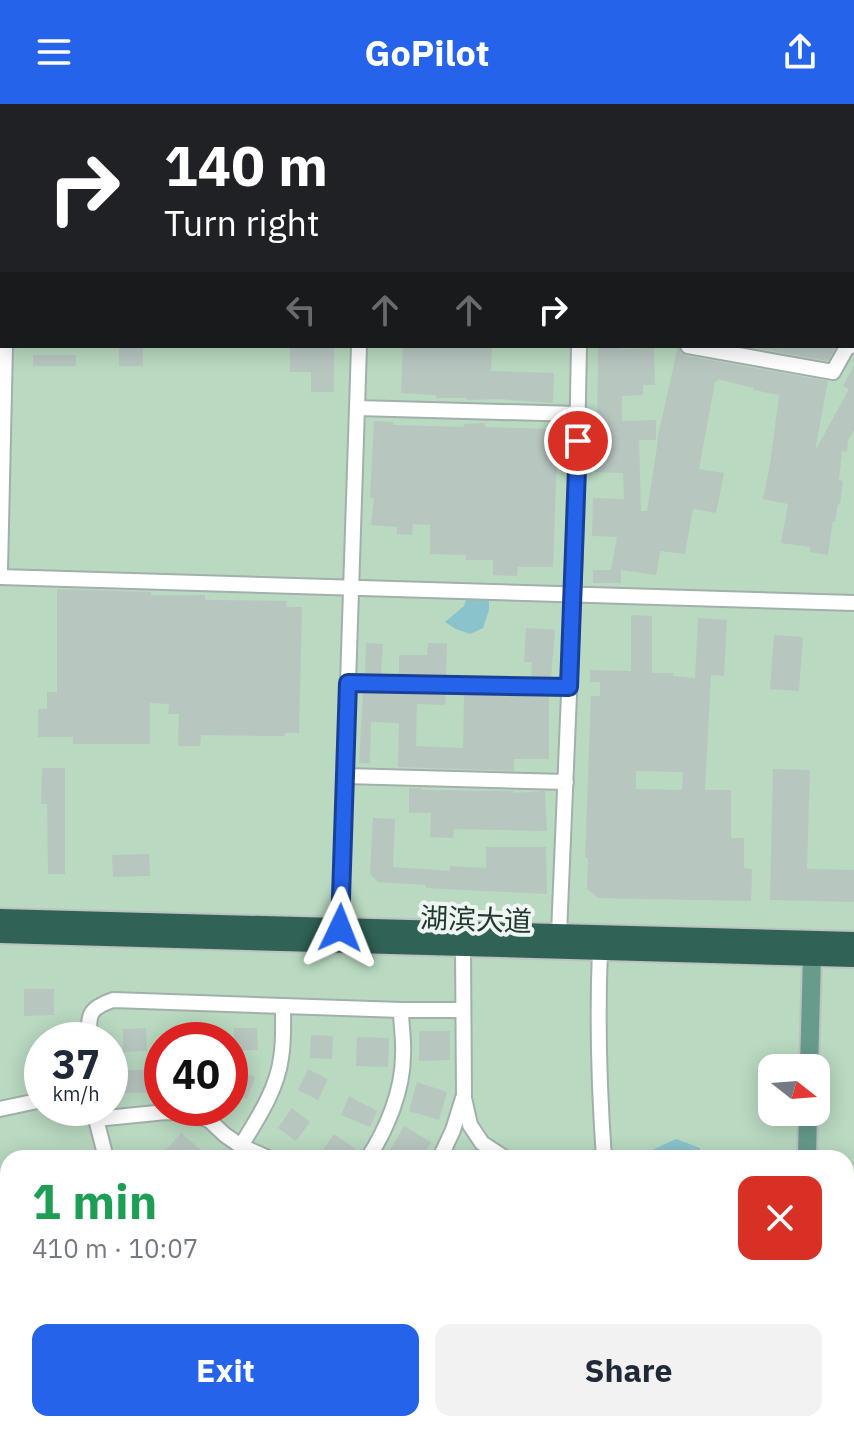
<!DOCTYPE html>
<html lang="en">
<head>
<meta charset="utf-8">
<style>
	:root { --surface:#fff; --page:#f2f2f3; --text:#1f2937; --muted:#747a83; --accent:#2563eb }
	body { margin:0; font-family:"IBM Plex Sans","Noto Sans SC",sans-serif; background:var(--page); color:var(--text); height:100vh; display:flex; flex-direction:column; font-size:30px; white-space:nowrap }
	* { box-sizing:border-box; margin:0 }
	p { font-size:26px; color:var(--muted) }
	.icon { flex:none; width:44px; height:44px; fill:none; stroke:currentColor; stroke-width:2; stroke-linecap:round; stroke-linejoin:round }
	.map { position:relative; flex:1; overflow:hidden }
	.panel { position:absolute; left:0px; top:1046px; width:854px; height:282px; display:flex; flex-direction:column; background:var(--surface); border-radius:24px 24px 0 0; box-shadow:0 4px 20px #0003 }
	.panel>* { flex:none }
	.banner { position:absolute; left:0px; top:0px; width:854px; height:244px; box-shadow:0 4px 20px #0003; background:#202124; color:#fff; overflow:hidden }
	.needle { width:52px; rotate:107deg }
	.controls { position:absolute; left:758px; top:950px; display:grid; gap:16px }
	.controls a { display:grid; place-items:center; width:72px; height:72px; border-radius:16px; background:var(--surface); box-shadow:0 4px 20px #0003; font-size:40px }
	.speed { position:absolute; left:24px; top:918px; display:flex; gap:16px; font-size:40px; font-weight:700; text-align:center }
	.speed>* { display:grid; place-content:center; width:104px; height:104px; border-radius:50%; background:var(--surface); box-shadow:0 4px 20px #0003; line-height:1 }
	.speed small { font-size:20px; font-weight:400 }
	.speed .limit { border:12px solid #d22; background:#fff; color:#111 }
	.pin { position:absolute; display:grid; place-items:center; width:68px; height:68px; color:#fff; margin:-34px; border:4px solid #fff; border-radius:50%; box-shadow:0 2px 8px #0007 }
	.me { position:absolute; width:88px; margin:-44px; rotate:2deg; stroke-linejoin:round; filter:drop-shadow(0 0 6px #0008) }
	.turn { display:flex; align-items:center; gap:28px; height:168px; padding:0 32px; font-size:36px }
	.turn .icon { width:104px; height:104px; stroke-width:2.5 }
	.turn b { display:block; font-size:56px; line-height:68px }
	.lanes { display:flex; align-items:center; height:76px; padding:0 32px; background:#0003; justify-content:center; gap:40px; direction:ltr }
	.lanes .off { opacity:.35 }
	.round { display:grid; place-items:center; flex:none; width:84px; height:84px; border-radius:16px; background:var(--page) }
	.overview { display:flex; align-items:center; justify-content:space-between; height:136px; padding:0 32px }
	h1 { font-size:48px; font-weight:700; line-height:60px; color:#1e9e55 }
	.cta { display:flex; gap:16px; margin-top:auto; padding:16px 32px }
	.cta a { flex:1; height:92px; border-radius:16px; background:var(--accent); color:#fff; font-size:32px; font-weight:700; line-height:92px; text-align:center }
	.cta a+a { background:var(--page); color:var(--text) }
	header { display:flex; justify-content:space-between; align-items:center; height:104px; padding:0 32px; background:var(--accent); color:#fff; font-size:36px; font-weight:700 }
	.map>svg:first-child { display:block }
	.green { fill:#b9d9c1; fill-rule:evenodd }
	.water { fill:#8ac3cb }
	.building { fill:#b8c6c0; fill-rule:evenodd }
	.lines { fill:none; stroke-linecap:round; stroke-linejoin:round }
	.minor-casing { stroke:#a2b0ab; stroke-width:18 }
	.major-casing { stroke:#bcc3c1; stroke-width:22 }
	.highway-casing { stroke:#bcc3c1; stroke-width:24 }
	.minor { stroke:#fff; stroke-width:14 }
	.major { stroke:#679c8c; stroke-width:18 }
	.highway { stroke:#306255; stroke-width:20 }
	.route-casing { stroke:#184099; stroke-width:20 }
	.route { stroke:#2563eb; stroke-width:14 }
	.labels { text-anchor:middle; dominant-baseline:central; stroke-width:8; stroke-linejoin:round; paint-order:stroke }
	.street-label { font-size:28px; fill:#213831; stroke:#eff6f2 }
</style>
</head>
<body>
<header><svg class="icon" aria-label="menu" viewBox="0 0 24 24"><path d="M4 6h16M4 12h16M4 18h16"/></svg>GoPilot<svg class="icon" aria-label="share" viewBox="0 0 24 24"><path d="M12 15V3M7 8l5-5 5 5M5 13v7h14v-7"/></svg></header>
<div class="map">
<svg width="854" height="1327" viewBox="0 0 854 1327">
	<rect width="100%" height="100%" fill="#dfe9e4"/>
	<path class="green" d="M0,0h854v1327h-854zM2,2h850v240h-850zM42,936h68v68h-68zM162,936h68v68h-68zM772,964h44v44h-44zM8,1054h838v266h-838z"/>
	<path class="water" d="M471,482l18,6v18l-6,18 -13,6 -14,-5 -11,-7 19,-16z
		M676,1035l24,9 1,10h-49v-8z
		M0,1234l8,4v82h95l7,7h-110z
		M846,1284l8,14v29h-207l5,-7h194z"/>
	<path class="building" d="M119,242h24v20h-24z
		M290,242h44v46h-23v-20h-21z
		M403,242h89l-1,25 63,2 -1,30 -55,-4 -31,1v-2h-31v-3l-35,-2z
		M678,242l3,7 5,3 142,25 -13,70 34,-62 -6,-3 11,-21v65l-6,10 -1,12 -5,-1 -3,29 4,1 -3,23 -2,-1 -3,19 -2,-1 -5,34 -18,-3v-5l-29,-4 7,-39 -25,-5 7,-34 9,-70 -26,-5 1,-2 -36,-9 -1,3h-2l-16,87 25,4 -8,40 -23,-4 -8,45 -25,-3 -4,24 -35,-5v13h-28v-13h18l6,-33 -25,-1 1,-38 31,1 -1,-26 -30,-1 1,-28h3l1,-97h24v2l32,-1 1,37h-12v10l-21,1v25l34,-1v20h-17l2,71h6l11,-71h-1z
		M745,242h91l-8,15z
		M33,251h43v11h-43z
		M374,317l19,1v3l71,2v-3l21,-1v4l73,2 -5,138h-35l-1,9 -24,-1v-15h-27v-5l-36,-1v-29l-17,-1 -1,11 -15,-1v-7l-26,-2 3,-27h-4z
		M57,485l94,3v3h54v5l82,1 -1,6h16l-3,126h-14v3l-84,-1 -1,11h-22l1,-32h-11l1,-10 -19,-1v41h-77v-7h-35v-28h9v-17h10z
		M631,511l21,1v57h21v3l22,2 3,-60 29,2 -3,56 -13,-1 -6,115h26v48h13v30l8,1 -1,32 -153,-3 -11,-9 1,-31h-3l6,-162h9v-14h-10v-12l41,1zM636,667l47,1 -1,18 -46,-1z
		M526,524l29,2 -4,47 -20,-1 1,-14h-8z
		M774,531l29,2 -4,54 -29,-2z
		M366,539l17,1 -2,30 -16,-1z
		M428,539h19l-1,32 -47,-1v-19h28z
		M363,589l83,2 -1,10 -28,-1 -1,42 47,2 1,-53 85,2v62h-35v12l-116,-4 1,-44 -28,-1 -1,41h-11z
		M42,664h23v106h-17l-1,-70h-6z
		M773,665l37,1 -3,99 47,1v32l-84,-2z
		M409,684h13v2l92,1 -1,2 32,-2 2,40 -93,-2 -1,9 -23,-1 1,-24h-22z
		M373,714l22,1 -2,48 57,4v-5l36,2v-21h60l1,47 -121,-6v-3l-48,-3 -8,-8z
		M149,750l1,22 -37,1 -1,-22z
		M24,885h30v26l-30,1z
		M146,924l1,23 -24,1v-23z
		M234,924h23l1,22 -24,1z
		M180,926l38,3v7h-39z
		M419,927h31v29l-31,1z
		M311,931l22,1 -1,23 -22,-1z
		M357,933l32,1 -1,29 -32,-1z
		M234,965l21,8 -8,22 -17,-6v-13z
		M308,965l20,10 -10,21 -20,-10z
		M124,966h23v23h-23z
		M417,978l30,10 -8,28 -30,-9z
		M349,992l28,15 -7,16 -29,-12z
		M292,1004l18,14 -14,19 -18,-13z
		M404,1022l27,16 -9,16h-23l-10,-6z
		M181,1029l29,25h-51z
		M334,1030l26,18 -4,6h-39z"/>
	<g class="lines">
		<defs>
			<path id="minor" d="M9,2v-2
				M367,2l1,-2
				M581,2v-2
				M659,2v-2
				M0,125h2
				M852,149h2
				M688,242l145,26 14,-25 4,-1
				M357,304l221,6
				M0,466l5,-224
				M0,473l854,26
				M348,579l221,4
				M345,672l221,6
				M340,824l19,-582
				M559,830l16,-384 4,-204
				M463,842l1,152 6,27 12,18 23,15
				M600,846c-3,70 -1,138 4,208
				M401,906h62
				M89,936c0,-25 -2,-31 24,-40l288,10c0,15 3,30 2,45 0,35 -16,74 -35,103
				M79,1004l17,11 10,39
				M94,1004l2,11 70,-7 22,1 21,7 16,15 16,11
				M0,1005l42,-9
				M268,1054l-27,-12c16,-27 36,-56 40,-88 3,-17 2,-34 2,-51
				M440,1054l13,-28 10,-32
				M609,1327l5,-7"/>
			<path id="major" d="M809,964l3,-112
				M807,1054l1,-46
				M846,1250l8,6"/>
			<path id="highway" d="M0,815l854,23
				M0,829l854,24"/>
		</defs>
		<use href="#minor" class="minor-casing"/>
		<use href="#major" class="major-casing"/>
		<use href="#highway" class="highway-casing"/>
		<use href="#minor" class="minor"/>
		<use href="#major" class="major"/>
		<use href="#highway" class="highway"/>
	</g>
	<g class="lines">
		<defs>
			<path id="route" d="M340,824l8,-245 221,4 9,-246"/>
		</defs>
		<use href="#route" class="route-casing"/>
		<use href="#route" class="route"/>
	</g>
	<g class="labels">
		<g class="street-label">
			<text transform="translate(476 815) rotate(2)">湖滨大道</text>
		</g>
	</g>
</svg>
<div class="controls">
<a><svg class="needle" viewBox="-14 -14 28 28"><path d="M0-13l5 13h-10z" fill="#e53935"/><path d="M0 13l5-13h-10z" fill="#747a83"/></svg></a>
</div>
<div class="speed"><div>37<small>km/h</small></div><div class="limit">40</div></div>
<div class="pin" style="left:578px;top:337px;background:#d93025"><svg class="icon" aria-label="arrive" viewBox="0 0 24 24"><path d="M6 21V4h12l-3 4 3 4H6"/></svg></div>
<svg class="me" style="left:340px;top:824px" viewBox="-20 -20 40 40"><path d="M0-17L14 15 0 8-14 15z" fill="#2563eb" stroke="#fff" stroke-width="4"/></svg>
<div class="banner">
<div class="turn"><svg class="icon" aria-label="right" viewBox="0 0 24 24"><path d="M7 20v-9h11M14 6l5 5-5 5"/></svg><div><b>140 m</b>Turn right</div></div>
<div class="lanes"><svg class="icon off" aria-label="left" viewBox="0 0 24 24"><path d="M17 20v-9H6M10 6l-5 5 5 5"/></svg><svg class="icon off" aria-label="ahead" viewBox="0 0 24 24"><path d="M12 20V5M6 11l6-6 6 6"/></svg><svg class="icon off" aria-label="ahead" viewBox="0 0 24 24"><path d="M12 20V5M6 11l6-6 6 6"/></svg><svg class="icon" aria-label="right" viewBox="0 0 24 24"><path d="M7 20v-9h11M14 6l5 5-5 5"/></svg></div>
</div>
<section class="panel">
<div class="overview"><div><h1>1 min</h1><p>410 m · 10:07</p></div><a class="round" style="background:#d93025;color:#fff"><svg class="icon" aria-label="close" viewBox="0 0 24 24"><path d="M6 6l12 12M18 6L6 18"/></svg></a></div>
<div class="cta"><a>Exit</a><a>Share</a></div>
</section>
</div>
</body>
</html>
